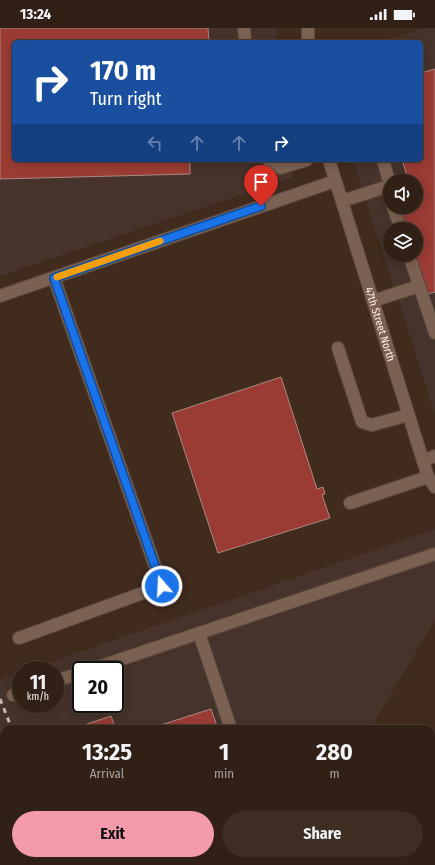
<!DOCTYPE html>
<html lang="en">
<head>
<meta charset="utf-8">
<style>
	:root { --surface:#312016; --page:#3d2d23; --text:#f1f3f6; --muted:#a8a3a1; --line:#4c3e35; --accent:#f39aab }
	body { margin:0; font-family:"Fira Sans Condensed",sans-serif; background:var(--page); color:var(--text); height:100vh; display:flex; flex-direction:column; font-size:15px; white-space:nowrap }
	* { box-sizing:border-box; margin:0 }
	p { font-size:13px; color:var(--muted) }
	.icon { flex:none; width:22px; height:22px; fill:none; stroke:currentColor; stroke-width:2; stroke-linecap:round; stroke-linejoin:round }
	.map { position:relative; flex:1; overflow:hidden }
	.details { position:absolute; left:0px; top:697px; width:435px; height:140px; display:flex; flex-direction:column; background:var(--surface); border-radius:12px 12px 0 0; box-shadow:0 2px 10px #0003,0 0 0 1px var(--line) }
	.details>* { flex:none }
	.guide { position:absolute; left:12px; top:12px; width:411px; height:122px; border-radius:6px; box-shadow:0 2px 10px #0003,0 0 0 1px var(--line); background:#1a4fa0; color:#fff; overflow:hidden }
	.controls { position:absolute; left:383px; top:146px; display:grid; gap:8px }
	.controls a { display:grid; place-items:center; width:40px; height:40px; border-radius:50%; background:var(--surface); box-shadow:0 2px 10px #0003,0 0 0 1px var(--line); font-size:20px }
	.speed { position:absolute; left:12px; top:633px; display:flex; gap:8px; font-size:20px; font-weight:700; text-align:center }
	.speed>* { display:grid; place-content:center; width:52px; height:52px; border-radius:50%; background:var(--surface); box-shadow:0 2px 10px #0003,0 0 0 1px var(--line); line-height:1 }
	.speed small { font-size:10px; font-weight:400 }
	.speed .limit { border:2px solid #111; border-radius:6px; background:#fff; color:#111 }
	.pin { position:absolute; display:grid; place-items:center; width:34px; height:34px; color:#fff; margin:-41px -17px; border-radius:50% 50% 50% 0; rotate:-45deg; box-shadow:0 0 4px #0007 }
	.pin .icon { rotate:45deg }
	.me { position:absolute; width:44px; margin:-22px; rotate:341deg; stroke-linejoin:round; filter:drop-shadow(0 0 3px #0008) }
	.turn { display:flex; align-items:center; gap:14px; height:84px; padding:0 12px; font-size:18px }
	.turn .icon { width:52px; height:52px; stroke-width:2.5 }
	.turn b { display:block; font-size:28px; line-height:34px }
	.lanes { display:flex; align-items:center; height:38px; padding:0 12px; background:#0003; justify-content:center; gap:20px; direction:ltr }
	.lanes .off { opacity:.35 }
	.eta { display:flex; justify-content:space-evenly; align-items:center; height:68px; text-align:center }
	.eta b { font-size:24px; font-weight:700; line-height:28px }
	.cta { display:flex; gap:8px; margin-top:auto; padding:8px 12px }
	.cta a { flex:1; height:46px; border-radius:24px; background:var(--accent); color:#111; font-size:16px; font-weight:700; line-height:46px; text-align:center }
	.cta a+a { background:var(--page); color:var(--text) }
	.status { display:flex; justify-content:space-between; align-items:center; height:28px; padding:0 20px; background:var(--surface); direction:ltr }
	.status svg { height:11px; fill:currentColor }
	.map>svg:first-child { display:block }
	.industrial { fill:#46332b; fill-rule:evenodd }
	.building { fill:#9a3c34; stroke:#ab8a85 }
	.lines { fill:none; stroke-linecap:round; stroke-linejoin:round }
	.minor-casing { stroke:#5b483b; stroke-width:14 }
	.minor { stroke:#7b6151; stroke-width:12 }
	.rail { stroke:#cab9ae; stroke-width:3; stroke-dasharray:5 5; stroke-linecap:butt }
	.route-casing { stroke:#114b97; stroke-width:10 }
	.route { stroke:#1a73e8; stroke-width:7 }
	.slow { stroke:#f59e0b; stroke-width:7 }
	.labels { text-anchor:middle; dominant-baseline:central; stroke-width:4; stroke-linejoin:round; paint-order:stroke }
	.street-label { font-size:11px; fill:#feefe6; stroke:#412b1d }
</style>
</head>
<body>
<div class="status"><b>13:24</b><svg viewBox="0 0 49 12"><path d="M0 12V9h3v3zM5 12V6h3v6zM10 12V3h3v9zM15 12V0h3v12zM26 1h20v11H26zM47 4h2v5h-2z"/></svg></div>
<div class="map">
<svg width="435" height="837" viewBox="0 0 435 837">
	<rect width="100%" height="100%" fill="#412b1d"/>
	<path class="industrial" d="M0,0h277l-2,14h-261v118h276l2,18 -292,98z
		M424,0h11v386l-82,-254h68v-118h-41zM390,153h26v26h-26zM390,201h26v26h-26z
		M435,501v91l-65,109h-366v23l-4,-11v-61l21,-8v32h34v-34h-27zM81,642h34v34h-34z
		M435,763v74h-392l-1,-4h389v-69z"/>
	<path class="building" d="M0,0h208l1,14h-195v118h176v14l-190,5z
		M435,41v223l-7,2 -13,-39 1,-26h-9l-7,-22h16v-26h-7l-7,-21h19v-87z
		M281,349l36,112 6,-2 2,7 -3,1 8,23 -112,35 -46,-140z
		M211,681l7,20h-70z
		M111,688l5,13h-37l-1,-2z
		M287,833h128l1,4h-141z"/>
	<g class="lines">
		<defs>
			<g id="minor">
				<path d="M244,0l1,14"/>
				<path d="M308,0v14"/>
				<path d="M268,132l12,8 27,-8"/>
				<path id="s1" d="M329,132l99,317 7,10"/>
				<path d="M383,132l6,21 1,16"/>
				<path d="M342,173l47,-15"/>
				<path d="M393,179l8,22"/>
				<path d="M409,227l26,78"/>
				<path d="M0,268l335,-115"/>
				<path d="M373,273l46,-15"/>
				<path d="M338,320l24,74 10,3 36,-10"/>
				<path d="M423,433l12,-5"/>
				<path d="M350,475l78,-26"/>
				<path d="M199,605l32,96"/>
				<path d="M19,610l143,-52 -108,-308"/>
				<path d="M89,642l346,-116"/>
				<path d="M55,653l26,-8"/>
				<path d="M13,667l8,-2"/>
				<path d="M435,786l-3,1 3,9"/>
			</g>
		</defs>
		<use href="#minor" class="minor-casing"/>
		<use href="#minor" class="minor"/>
		<path class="rail" d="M0,671l12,30
			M0,742l4,13
			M30,833l1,4
			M55,833l1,4"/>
	</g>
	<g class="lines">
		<defs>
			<path id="route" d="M162,558l-108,-308 207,-72"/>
		</defs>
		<use href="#route" class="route-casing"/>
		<use href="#route" class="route"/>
		<path class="slow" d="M57,249l103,-36"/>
	</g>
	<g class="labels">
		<g class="street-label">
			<text stroke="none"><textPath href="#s1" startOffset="172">47th Street North</textPath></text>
		</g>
	</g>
</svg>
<div class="controls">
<a><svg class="icon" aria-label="sound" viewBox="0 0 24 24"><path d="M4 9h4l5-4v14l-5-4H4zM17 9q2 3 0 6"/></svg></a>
<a><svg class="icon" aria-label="layers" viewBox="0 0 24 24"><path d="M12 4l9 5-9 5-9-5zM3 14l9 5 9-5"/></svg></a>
</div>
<div class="speed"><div>11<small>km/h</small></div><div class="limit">20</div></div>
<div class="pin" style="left:261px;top:178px;background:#d93025"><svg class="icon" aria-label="arrive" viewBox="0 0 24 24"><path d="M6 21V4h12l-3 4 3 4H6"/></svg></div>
<svg class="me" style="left:162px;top:558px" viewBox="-20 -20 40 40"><circle r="17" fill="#1a73e8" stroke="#fff" stroke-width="3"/><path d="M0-11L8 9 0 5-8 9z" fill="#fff"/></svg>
<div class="guide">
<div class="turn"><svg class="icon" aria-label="right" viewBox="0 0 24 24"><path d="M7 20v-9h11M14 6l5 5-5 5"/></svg><div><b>170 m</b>Turn right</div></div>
<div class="lanes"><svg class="icon off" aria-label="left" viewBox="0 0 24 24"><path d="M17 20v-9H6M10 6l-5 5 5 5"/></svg><svg class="icon off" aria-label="ahead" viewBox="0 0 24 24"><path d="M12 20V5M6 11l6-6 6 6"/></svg><svg class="icon off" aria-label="ahead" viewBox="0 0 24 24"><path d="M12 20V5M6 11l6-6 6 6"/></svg><svg class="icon" aria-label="right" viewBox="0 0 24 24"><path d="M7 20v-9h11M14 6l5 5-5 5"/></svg></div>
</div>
<section class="details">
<div class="eta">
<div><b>13:25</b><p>Arrival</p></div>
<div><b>1</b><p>min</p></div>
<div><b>280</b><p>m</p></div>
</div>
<div class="cta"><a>Exit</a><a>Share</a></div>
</section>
</div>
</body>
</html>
